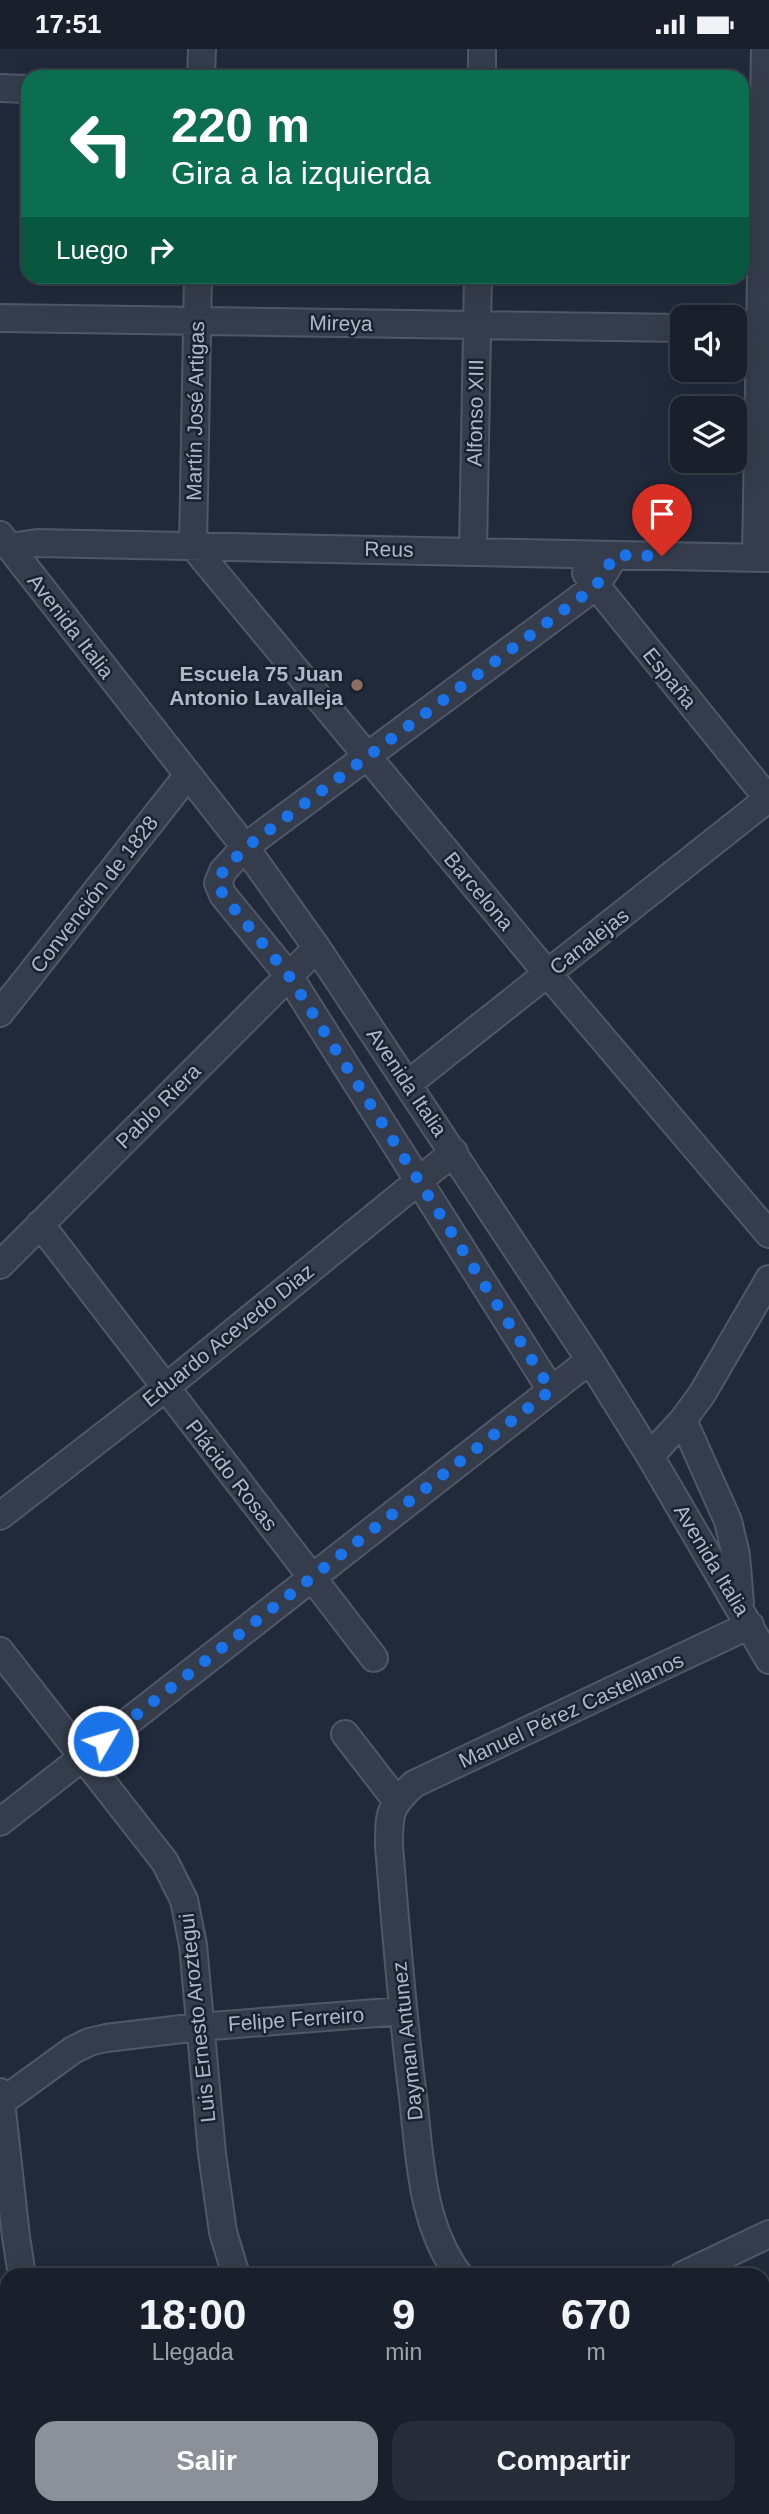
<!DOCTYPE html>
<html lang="es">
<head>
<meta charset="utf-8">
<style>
	:root { --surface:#19202c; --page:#262d38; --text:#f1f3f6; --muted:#9fa3a9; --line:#373e48; --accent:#8c9099 }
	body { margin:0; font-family:Helvetica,sans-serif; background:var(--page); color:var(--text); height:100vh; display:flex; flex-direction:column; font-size:26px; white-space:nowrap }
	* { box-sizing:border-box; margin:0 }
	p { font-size:23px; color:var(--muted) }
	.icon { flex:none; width:38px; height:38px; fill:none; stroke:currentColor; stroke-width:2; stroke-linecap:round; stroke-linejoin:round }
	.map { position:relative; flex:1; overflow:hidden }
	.details { position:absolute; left:0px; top:2219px; width:770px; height:247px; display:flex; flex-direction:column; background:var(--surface); border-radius:21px 21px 0 0; box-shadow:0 7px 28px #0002,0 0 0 2px var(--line) }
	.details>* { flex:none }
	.top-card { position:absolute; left:21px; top:21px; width:728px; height:214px; border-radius:21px; box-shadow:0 7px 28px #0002,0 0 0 2px var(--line); background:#0b6e4f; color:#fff; overflow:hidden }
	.fabs { position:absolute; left:670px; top:256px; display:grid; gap:14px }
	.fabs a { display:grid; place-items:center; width:77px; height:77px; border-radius:14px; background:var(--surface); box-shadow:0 7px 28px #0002,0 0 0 2px var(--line); font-size:35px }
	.pin { position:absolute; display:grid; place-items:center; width:60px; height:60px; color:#fff; margin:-72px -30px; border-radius:50% 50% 50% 0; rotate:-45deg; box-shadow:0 0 7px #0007 }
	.pin .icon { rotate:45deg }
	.me { position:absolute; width:77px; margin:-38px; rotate:52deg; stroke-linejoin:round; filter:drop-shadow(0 0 5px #0008) }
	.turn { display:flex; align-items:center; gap:24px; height:147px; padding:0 35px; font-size:32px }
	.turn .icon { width:91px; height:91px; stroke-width:2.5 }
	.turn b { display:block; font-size:49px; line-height:60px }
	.then { display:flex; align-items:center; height:66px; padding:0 35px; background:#0003; gap:14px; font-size:26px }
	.eta { display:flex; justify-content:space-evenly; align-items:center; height:119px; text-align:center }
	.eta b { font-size:42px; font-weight:800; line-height:49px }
	.action { display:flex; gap:14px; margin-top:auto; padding:14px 35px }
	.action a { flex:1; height:80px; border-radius:21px; background:var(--accent); color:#fff; font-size:28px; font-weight:800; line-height:80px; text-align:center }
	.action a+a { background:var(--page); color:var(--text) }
	.status { display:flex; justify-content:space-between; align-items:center; height:49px; padding:0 35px; background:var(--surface); direction:ltr }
	.status svg { height:19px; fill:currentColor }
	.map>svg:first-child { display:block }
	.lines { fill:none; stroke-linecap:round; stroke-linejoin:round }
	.minor-casing { stroke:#505766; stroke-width:30 }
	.minor { stroke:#353c4b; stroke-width:26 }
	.route { stroke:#1a73e8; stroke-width:12; stroke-dasharray:0 21.6 }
	.education-dot { fill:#8d6e63; stroke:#1a2230; stroke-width:2.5 }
	.labels { text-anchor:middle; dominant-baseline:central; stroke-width:5; stroke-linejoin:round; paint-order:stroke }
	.street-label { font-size:21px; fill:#b0b7c7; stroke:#1a2230 }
	.poi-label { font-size:21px; font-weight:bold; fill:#b0b7c7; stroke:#1a2230; text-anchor:end }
</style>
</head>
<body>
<div class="status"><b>17:51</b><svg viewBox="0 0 49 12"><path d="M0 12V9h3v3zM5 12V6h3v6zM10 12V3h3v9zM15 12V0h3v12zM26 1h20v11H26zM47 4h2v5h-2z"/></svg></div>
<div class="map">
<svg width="769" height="2465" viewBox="0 0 769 2465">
	<rect width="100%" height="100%" fill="#212a3b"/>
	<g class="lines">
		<defs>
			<path id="minor" d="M201,28l1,-28
				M482,28v-28
				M0,39l28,1
				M198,228l-5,269 354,427 222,261
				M0,269l682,10
				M735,280l34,1
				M0,486l245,312 72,101 273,412 60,96 119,204
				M9,498l28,-4 732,15
				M473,501l5,-273
				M756,508l9,-508
				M586,524l183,227
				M0,964l188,-238
				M409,1034l360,-285
				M40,1175l334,434
				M0,1216l317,-317
				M551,1341l-262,-414 -66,-81 -5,-12 5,-12 22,-24 351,-261 19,-31
				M683,1371l45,101 8,34 4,48
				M650,1407l33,-36 19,-26 67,-115
				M0,1467l165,-128 289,-236
				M0,1602l165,211 19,38 9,45 19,209 11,78 13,43
				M345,1685l51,66
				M0,1773l590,-462
				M0,2043l16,145 6,38
				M0,2054l73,-53 16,-8 17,-4 93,-11 203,-16
				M459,2226c-38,-51 -39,-117 -46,-178 -11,-84 -17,-167 -24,-251 0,-33 0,-39 25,-62l336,-159
				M683,2226l86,-41
				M126,2459l4,6
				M377,2459l5,6
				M639,2459l4,6
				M200,2465l8,-6
				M504,2465l8,-6"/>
		</defs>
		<use href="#minor" class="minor-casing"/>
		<use href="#minor" class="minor"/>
	</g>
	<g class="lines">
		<path class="route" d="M103,1692l448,-351 -262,-414 -66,-81 -5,-12 5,-12 22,-23 351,-262 19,-31 47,1"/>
	</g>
	<circle class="education-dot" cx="357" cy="636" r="7"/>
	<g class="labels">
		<g class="street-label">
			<text transform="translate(341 274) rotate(1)">Mireya</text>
			<text transform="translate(195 362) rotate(-89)">Martín José Artigas</text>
			<text transform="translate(475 364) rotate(-89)">Alfonso XIII</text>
			<text transform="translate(389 500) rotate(1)">Reus</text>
			<text transform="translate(71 577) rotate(52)">Avenida Italia</text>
			<text transform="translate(670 629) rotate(51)">España</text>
			<text transform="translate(479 842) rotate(50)">Barcelona</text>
			<text transform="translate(94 845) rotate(-52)">Convención de 1828</text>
			<text transform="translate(589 892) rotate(-38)">Canalejas</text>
			<text transform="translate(407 1033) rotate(56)">Avenida Italia</text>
			<text transform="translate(158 1057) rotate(-45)">Pablo Riera</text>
			<text transform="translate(228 1286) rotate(-39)">Eduardo Acevedo Diaz</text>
			<text transform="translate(232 1426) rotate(52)">Plácido Rosas</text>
			<text transform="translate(712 1511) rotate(59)">Avenida Italia</text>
			<text transform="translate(571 1661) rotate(-25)">Manuel Pérez Castellanos</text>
			<text transform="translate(197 1969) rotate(-96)">Luis Ernesto Aroztegui</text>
			<text transform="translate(296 1970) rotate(-4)">Felipe Ferreiro</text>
			<text transform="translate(407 1992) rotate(-96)">Dayman Antunez</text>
		</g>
		<g class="poi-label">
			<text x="343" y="624">Escuela 75 Juan<tspan x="343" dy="24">Antonio Lavalleja</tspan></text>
		</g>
	</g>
</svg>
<div class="fabs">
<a><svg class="icon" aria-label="sound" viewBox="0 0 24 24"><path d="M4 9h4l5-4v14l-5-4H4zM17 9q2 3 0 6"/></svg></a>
<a><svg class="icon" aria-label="layers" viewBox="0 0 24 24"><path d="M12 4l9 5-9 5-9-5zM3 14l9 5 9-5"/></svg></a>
</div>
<div class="pin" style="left:662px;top:507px;background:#d93025"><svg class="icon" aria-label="arrive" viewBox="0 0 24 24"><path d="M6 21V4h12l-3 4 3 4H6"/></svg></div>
<svg class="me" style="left:103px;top:1692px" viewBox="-20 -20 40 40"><circle r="17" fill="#1a73e8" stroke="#fff" stroke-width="3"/><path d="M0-11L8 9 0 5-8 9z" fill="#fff"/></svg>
<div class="top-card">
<div class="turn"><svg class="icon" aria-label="left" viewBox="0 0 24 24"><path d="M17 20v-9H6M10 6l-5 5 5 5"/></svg><div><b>220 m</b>Gira a la izquierda</div></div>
<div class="then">Luego<svg class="icon" aria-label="right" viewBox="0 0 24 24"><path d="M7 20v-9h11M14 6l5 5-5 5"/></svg></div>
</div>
<section class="details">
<div class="eta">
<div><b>18:00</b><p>Llegada</p></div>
<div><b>9</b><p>min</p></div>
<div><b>670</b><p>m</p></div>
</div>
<div class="action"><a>Salir</a><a>Compartir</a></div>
</section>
</div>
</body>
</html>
